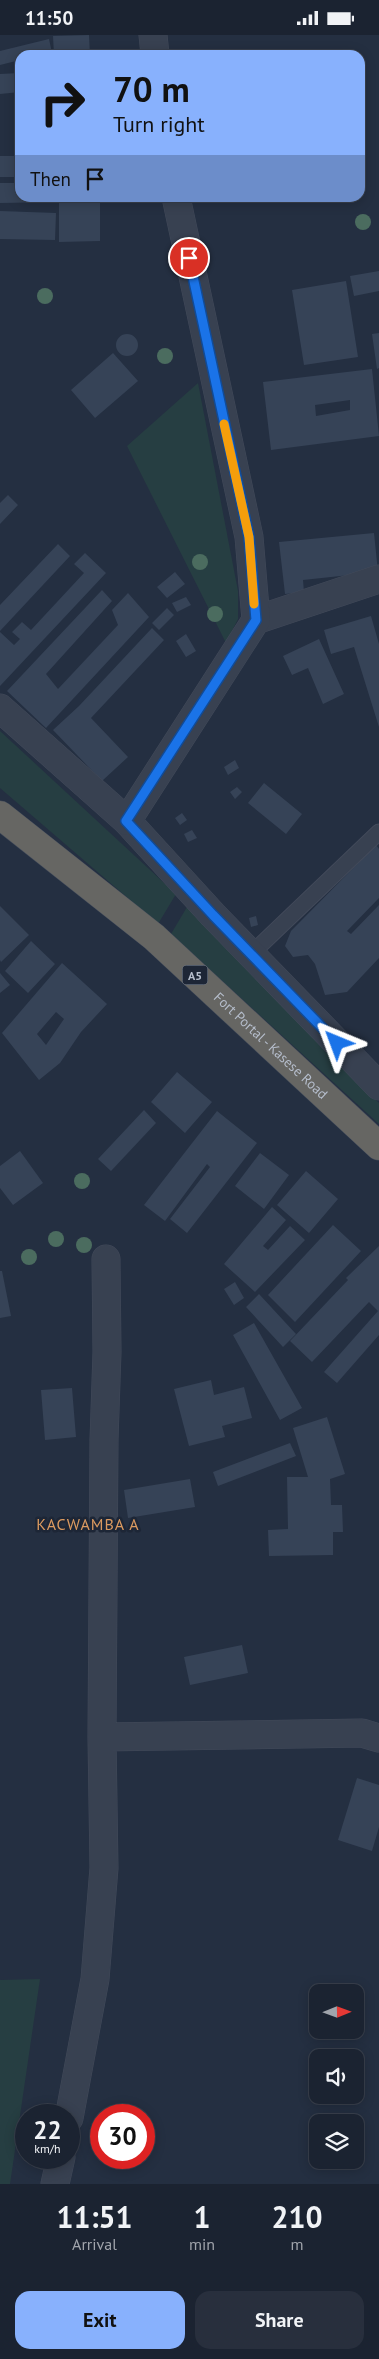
<!DOCTYPE html>
<html lang="en">
<head>
<meta charset="utf-8">
<style>
	:root { --surface:#1b2331; --page:#282f3d; --text:#f1f3f6; --muted:#a0a4ab; --line:#39404d; --accent:#88b1fd }
	body { margin:0; font-family:"PT Sans",sans-serif; background:var(--page); color:var(--text); height:100vh; display:flex; flex-direction:column; font-size:19px; white-space:nowrap }
	* { box-sizing:border-box; margin:0 }
	p { font-size:16px; color:var(--muted) }
	.icon { flex:none; width:28px; height:28px; fill:none; stroke:currentColor; stroke-width:2; stroke-linecap:round; stroke-linejoin:round }
	.map { position:relative; height:2149px; overflow:hidden }
	.side { display:flex; flex-direction:column; background:var(--surface); flex:1 }
	.side>* { flex:none }
	.guide { position:absolute; left:15px; top:15px; width:350px; height:152px; border-radius:15px; box-shadow:0 2px 12px #0003,0 0 0 1px var(--line); background:#88b1fd; color:#111; overflow:hidden }
	.needle { width:32px; rotate:89deg }
	.buttons { position:absolute; left:309px; top:1949px; display:grid; gap:10px }
	.buttons a { display:grid; place-items:center; width:55px; height:55px; border-radius:10px; background:var(--surface); box-shadow:0 2px 12px #0003,0 0 0 1px var(--line); font-size:25px }
	.speed { position:absolute; left:15px; top:2069px; display:flex; gap:10px; font-size:25px; font-weight:700; text-align:center }
	.speed>* { display:grid; place-content:center; width:65px; height:65px; border-radius:50%; background:var(--surface); box-shadow:0 2px 12px #0003,0 0 0 1px var(--line); line-height:1 }
	.speed small { font-size:12px; font-weight:400 }
	.speed .limit { border:8px solid #d22; background:#fff; color:#111 }
	.pin { position:absolute; display:grid; place-items:center; width:42px; height:42px; color:#fff; margin:-21px; border:2px solid #fff; border-radius:50%; box-shadow:0 1px 5px #0007 }
	.me { position:absolute; width:55px; margin:-28px; rotate:316deg; stroke-linejoin:round; filter:drop-shadow(0 0 4px #0008) }
	.turn { display:flex; align-items:center; gap:18px; height:105px; padding:0 15px; font-size:22px }
	.turn .icon { width:65px; height:65px; stroke-width:2.5 }
	.turn b { display:block; font-size:35px; line-height:42px }
	.then { display:flex; align-items:center; height:48px; padding:0 15px; background:#0003; gap:10px; font-size:19px }
	.eta { display:flex; justify-content:space-evenly; align-items:center; height:85px; text-align:center }
	.eta b { font-size:30px; font-weight:700; line-height:35px }
	.cta { display:flex; gap:10px; margin-top:auto; padding:10px 15px }
	.cta a { flex:1; height:58px; border-radius:15px; background:var(--accent); color:#111; font-size:20px; font-weight:700; line-height:58px; text-align:center }
	.cta a+a { background:var(--page); color:var(--text) }
	.status { display:flex; justify-content:space-between; align-items:center; height:35px; padding:0 25px; background:var(--surface); direction:ltr }
	.status svg { height:14px; fill:currentColor }
	.map>svg:first-child { display:block }
	.green { fill:#263e42 }
	.building { fill:#364357; fill-rule:evenodd }
	.lines { fill:none; stroke-linecap:round; stroke-linejoin:round }
	.service-casing { stroke:#424a5a; stroke-width:17 }
	.minor-casing { stroke:#424a5a; stroke-width:29 }
	.tertiary-casing { stroke:#424a5a; stroke-width:29 }
	.trunk-casing { stroke:#434c5b; stroke-width:29 }
	.service { stroke:#384151; stroke-width:15 }
	.minor { stroke:#384151; stroke-width:28 }
	.tertiary { stroke:#384151; stroke-width:28 }
	.trunk { stroke:#666663; stroke-width:28 }
	.tree { fill:#4b6c5f }
	.route-casing { stroke:#114b97; stroke-width:12 }
	.route { stroke:#1a73e8; stroke-width:9 }
	.slow { stroke:#f59e0b; stroke-width:9 }
	.labels { text-anchor:middle; dominant-baseline:central; stroke-width:5; stroke-linejoin:round; paint-order:stroke }
	.shield { fill:#1d2636; stroke:#87909e; stroke-width:1 }
	.shield-label { font-size:12px; font-weight:bold; fill:#b5bdcb }
	.street-label { font-size:14px; fill:#b5bdcb; stroke:#1d2636 }
	.quarter-label { font-size:16px; letter-spacing:1px; fill:#db9a60; stroke:#1d2636 }
</style>
</head>
<body>
<div class="status"><b>11:50</b><svg viewBox="0 0 49 12"><path d="M0 12V9h3v3zM5 12V6h3v6zM10 12V3h3v9zM15 12V0h3v12zM26 1h20v11H26zM47 4h2v5h-2z"/></svg></div>
<div class="map">
<svg width="379" height="2149" viewBox="0 0 379 2149">
	<rect width="100%" height="100%" fill="#242f41"/>
	<path class="green" d="M198,348l40,208v28l-12,24 -99,-197z
		M0,696l176,163 -18,30 -158,-136z
		M187,872l192,196v21l-208,-190z
		M40,1944l-30,205h-10v-204z"/>
	<path class="building" d="M89,0l1,20h-36l-1,-19z
		M49,4l3,14 -32,2v5l-20,5v-14z
		M20,38v19l-20,2v-20z
		M0,121h20v21h-20z
		M0,148h20v14h36v5l-56,1z
		M59,162h41v44l-41,1z
		M0,176l56,2 -1,27 -55,-1z
		M379,236v20l-25,5 -4,-20z
		M346,246l12,76 -54,8 -12,-75z
		M379,298v35l-2,1 -5,-35z
		M116 310a11 11 0 1 1 22 0a11 11 0 1 1-22 0Z
		M113,318l25,28 -43,37 -24,-28z
		M372,334l7,67 -108,14 -8,-68zM350,365v10l-34,6 -1,-11z
		M8,460l10,10 -18,19v-21z
		M374,498l4,39 -75,8 1,12 -19,2 -6,-52z
		M58,509l12,12 -70,75v-26z
		M85,518l21,20 -106,113v-54l14,13 6,-6 -8,-7 10,-10 9,8 53,-57 -10,-9z
		M175,537l10,12 -18,14 -10,-11z
		M102,555l10,11 -66,73 12,15 60,-64 -6,-15 16,-17 21,24 -103,111 -39,-37z
		M186,562l5,8 -14,7 -5,-9z
		M167,573l7,7 -15,15 -7,-7z
		M371,581l8,28v83l-25,-80 -23,7 -7,-24z
		M152,593l12,12 -73,78 37,39 -26,24 -49,-51 26,-24z
		M186,599l10,17 -10,6 -10,-16z
		M319,604l25,55 -21,10 -15,-36 -16,7 -9,-19z
		M235,725l4,8 -11,7 -4,-8z
		M264,748l38,31 -16,20 -38,-31z
		M237,752l5,5 -7,7 -5,-7z
		M182,778l5,7 -7,5 -5,-7z
		M192,795l5,8 -9,4 -4,-8z
		M376,810l3,4v49l-32,33 4,3 28,-29v53l-32,34 -22,3 -10,-31 -7,-9 -15,2 -8,-11 6,-15z
		M0,871l29,29 -28,27 -1,-2z
		M256,881l2,9 -7,2 -2,-9z
		M31,906l24,23 -27,29 -23,-22z
		M62,928l45,41 -26,28 -21,31 -21,17 -37,-47zM56,977l8,7 -18,26 -9,-11z
		M0,938l10,12 -10,8z
		M177,1037l35,30 -27,31 -34,-31z
		M144,1075l12,13 -45,48 -13,-12z
		M217,1076l40,32 -70,90 -17,-14 40,-52 -3,-3 -42,57 -21,-16z
		M20,1116l23,32 -30,22 -13,-17v-22z
		M260,1118l29,22 -25,34 -29,-23z
		M306,1136l32,28 -29,34 -32,-28z
		M272,1172l14,13 -23,26 5,4 22,-24 15,14 -50,52 -31,-28z
		M333,1190l28,26 -66,71 -27,-27z
		M379,1211v89l-42,48 -13,-11 54,-61 -9,-9 -57,60 -22,-21 58,-61 -2,-2z
		M0,1236h2l9,45 -11,2z
		M235,1247l9,16 -10,7 -10,-16z
		M259,1259l37,40 -13,13 -37,-40z
		M254,1288l48,85 -22,12 -47,-85z
		M211,1345l3,15 30,-8 8,31 -30,8 3,11 -36,9 -15,-57z
		M72,1353l4,49 -31,3 -4,-50z
		M327,1382l18,57 -15,5 1,26h11l1,27h-10v23l-64,1 -1,-26 20,-1 -1,-52h21l-15,-49z
		M290,1408l6,13 -78,30 -5,-14z
		M190,1444l5,28 -67,11 -4,-28z
		M242,1610l6,28 -58,12 -6,-28z
		M357,1743l22,7v42l-7,24 -34,-11z"/>
	<g class="lines">
		<defs>
			<path id="service" d="M251,919l128,-122"/>
			<path id="minor" d="M256,585l123,-41
				M127,786l86,94 166,171
				M102,1702l260,-4 17,5
				M69,2083l26,-139 9,-111 -2,-131 2,-297 3,-88 -1,-93
				M55,2149l6,-27"/>
			<path id="tertiary" d="M153,0l2,20
				M0,673l127,113 129,-201 -7,-83 -73,-340"/>
			<g id="trunk">
				<path id="s1" d="M0,780l154,122 225,209"/>
			</g>
		</defs>
		<use href="#service" class="service-casing"/>
		<use href="#minor" class="minor-casing"/>
		<use href="#tertiary" class="tertiary-casing"/>
		<use href="#trunk" class="trunk-casing"/>
		<use href="#service" class="service"/>
		<use href="#minor" class="minor"/>
		<use href="#tertiary" class="tertiary"/>
		<use href="#trunk" class="trunk"/>
	</g>
	<g class="tree">
		<circle cx="363" cy="187" r="8"/>
		<circle cx="45" cy="261" r="8"/>
		<circle cx="165" cy="321" r="8"/>
		<circle cx="200" cy="527" r="8"/>
		<circle cx="215" cy="579" r="8"/>
		<circle cx="82" cy="1146" r="8"/>
		<circle cx="56" cy="1204" r="8"/>
		<circle cx="84" cy="1210" r="8"/>
		<circle cx="29" cy="1222" r="8"/>
	</g>
	<g class="lines">
		<defs>
			<path id="route" d="M189,223l60,279 7,83 -130,201 87,94 124,128"/>
		</defs>
		<use href="#route" class="route-casing"/>
		<use href="#route" class="route"/>
		<path class="slow" d="M224,389l25,113 5,67"/>
	</g>
	<g class="labels">
		<rect class="shield" x="182.5" y="930.5" width="25" height="19" rx="4"/>
		<g class="shield-label">
			<text x="195" y="940">A5</text>
		</g>
		<g class="street-label">
			<text stroke="none"><textPath href="#s1" startOffset="356">Fort Portal - Kasese Road</textPath></text>
		</g>
		<g class="quarter-label">
			<text x="88" y="1489">KACWAMBA A</text>
		</g>
	</g>
</svg>
<div class="buttons">
<a><svg class="needle" viewBox="-14 -14 28 28"><path d="M0-13l5 13h-10z" fill="#e53935"/><path d="M0 13l5-13h-10z" fill="#a0a4ab"/></svg></a>
<a><svg class="icon" aria-label="sound" viewBox="0 0 24 24"><path d="M4 9h4l5-4v14l-5-4H4zM17 9q2 3 0 6"/></svg></a>
<a><svg class="icon" aria-label="layers" viewBox="0 0 24 24"><path d="M12 4l9 5-9 5-9-5zM3 14l9 5 9-5"/></svg></a>
</div>
<div class="speed"><div>22<small>km/h</small></div><div class="limit">30</div></div>
<div class="pin" style="left:189px;top:223px;background:#d93025"><svg class="icon" aria-label="arrive" viewBox="0 0 24 24"><path d="M6 21V4h12l-3 4 3 4H6"/></svg></div>
<svg class="me" style="left:337px;top:1008px" viewBox="-20 -20 40 40"><path d="M0-17L14 15 0 8-14 15z" fill="#1a73e8" stroke="#fff" stroke-width="4"/></svg>
<div class="guide">
<div class="turn"><svg class="icon" aria-label="right" viewBox="0 0 24 24"><path d="M7 20v-9h11M14 6l5 5-5 5"/></svg><div><b>70 m</b>Turn right</div></div>
<div class="then">Then<svg class="icon" aria-label="arrive" viewBox="0 0 24 24"><path d="M6 21V4h12l-3 4 3 4H6"/></svg></div>
</div>
</div>
<section class="side">
<div class="eta">
<div><b>11:51</b><p>Arrival</p></div>
<div><b>1</b><p>min</p></div>
<div><b>210</b><p>m</p></div>
</div>
<div class="cta"><a>Exit</a><a>Share</a></div>
</section>
</body>
</html>
